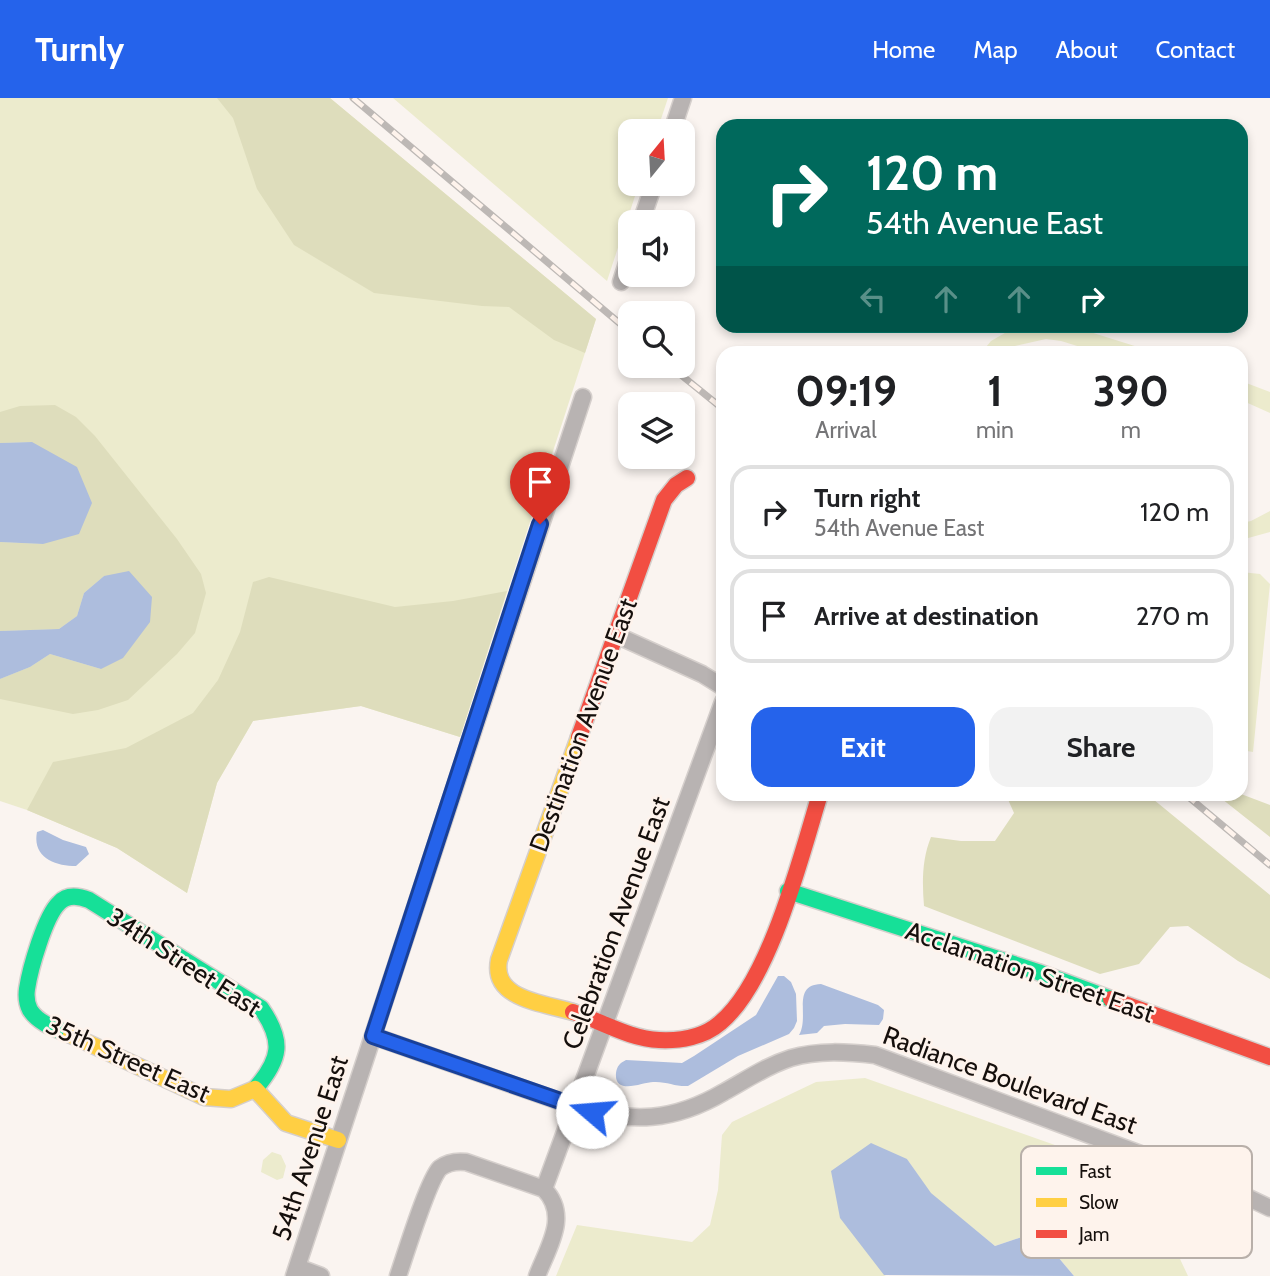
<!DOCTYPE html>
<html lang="en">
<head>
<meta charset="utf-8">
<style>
	:root { --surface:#fff; --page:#f2f2f2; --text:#202124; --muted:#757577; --line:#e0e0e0; --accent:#2563eb }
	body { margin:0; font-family:Cabin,sans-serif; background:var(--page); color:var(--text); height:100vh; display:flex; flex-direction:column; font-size:26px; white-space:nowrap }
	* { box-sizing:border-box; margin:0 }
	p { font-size:23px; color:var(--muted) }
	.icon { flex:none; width:38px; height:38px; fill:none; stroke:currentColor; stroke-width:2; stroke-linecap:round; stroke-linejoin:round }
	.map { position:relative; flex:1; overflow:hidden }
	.details { position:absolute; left:716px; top:248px; width:532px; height:455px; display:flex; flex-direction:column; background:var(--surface); border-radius:21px; box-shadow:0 4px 10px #0003 }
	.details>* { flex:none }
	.hud { position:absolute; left:716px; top:21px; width:532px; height:214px; border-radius:21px; box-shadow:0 4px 10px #0003; background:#00695c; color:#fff; overflow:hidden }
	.needle { width:46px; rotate:18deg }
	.buttons { position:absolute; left:618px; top:21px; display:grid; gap:14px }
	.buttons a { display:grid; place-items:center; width:77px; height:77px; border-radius:14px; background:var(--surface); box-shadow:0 4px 10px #0003; font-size:35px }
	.pin { position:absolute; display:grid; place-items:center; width:60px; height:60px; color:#fff; margin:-72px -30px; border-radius:50% 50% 50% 0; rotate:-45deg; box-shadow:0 0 7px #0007 }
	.pin .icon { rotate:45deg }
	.me { position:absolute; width:77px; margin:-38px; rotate:288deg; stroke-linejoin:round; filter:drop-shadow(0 0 5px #0008) }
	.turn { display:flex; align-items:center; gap:24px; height:147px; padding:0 35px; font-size:32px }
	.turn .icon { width:91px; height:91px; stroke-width:2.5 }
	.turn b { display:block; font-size:49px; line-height:60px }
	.lanes { display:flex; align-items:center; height:66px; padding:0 35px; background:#0003; justify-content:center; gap:35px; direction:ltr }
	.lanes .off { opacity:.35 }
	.eta { display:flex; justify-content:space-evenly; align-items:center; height:119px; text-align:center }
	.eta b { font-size:42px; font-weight:800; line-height:49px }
	.button { display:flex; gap:14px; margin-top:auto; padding:14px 35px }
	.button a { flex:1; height:80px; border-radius:21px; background:var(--accent); color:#fff; font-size:28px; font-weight:800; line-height:80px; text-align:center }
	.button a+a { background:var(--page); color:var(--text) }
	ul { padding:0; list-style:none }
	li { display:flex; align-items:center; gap:21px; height:94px; margin:0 14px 10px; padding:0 21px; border:4px solid var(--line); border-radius:21px }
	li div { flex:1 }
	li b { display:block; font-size:26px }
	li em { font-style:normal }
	header { display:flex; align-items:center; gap:42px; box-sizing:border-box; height:98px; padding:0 35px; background:var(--accent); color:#fff }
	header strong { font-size:33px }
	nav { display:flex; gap:38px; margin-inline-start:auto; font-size:24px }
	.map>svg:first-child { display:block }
	.green { fill:#ecebcd }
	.forest { fill:#deddbc }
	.water { fill:#adbddd }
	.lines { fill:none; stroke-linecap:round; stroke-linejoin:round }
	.street-casing { stroke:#d5cfcc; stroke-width:19 }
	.fast-casing { stroke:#d5cfcc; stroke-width:19 }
	.slow-casing { stroke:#d5cfcc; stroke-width:19 }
	.jam-casing { stroke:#d5cfcc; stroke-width:19 }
	.street { stroke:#b8b3b2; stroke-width:16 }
	.fast { stroke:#16e098; stroke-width:16 }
	.slow { stroke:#ffcf43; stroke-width:16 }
	.jam { stroke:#f24e42; stroke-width:16 }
	.rail-casing { stroke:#bdb8b5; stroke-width:7 }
	.rail { stroke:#fef3ec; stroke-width:4.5; stroke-dasharray:13; stroke-linecap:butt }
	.route-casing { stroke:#184099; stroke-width:18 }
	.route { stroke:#2563eb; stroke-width:12 }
	.labels { text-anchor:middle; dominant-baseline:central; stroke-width:5; stroke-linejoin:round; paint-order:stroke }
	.street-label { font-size:26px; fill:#150f0c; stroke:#fef3ec }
	.key { fill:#fef3ec; stroke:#b8afa9; stroke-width:2 }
	.key-label { font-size:19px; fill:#150f0c }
</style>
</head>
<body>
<header>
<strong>Turnly</strong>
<nav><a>Home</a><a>Map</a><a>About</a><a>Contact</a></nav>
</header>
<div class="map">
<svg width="1270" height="1178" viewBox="0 0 1270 1178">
	<rect width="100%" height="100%" fill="#faf4f0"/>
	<path class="green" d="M0,0h330l266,221 -136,418 -99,-31 -108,15 -36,62 -30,110 -70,-45 -90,-38 -27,-9z
		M393,0h275l-11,33h-27v53h9l-32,97z
		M1017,228h54l86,27h-57l-39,-12 -15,-2 -31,7 -10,7h-24l10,-12z
		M1241,283l29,11v21l-29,-13z
		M1270,413v21l-29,8v-17l10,-2z
		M1241,474l19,2 10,10 -17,168 -12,-2z
		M865,980l221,78 43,23 36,48 23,49h-114l-37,-44 -42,14 -65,-53 -23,-34 -23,116 2,1h-330l21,-51 115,17 18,-17 8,-35 4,-55 10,-13 84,-40z
		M272,1054l9,3 5,11 -3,12 -6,2 -16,-8 2,-12z"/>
	<path class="forest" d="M217,0h113l266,221 -11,34 -31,-13 -45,-33 -27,-1 -108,-13 -80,-48 -37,-56 -24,-71z
		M55,307l21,12 19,19 82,103 24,35 5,19 -11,40 -18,21 -49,46 -30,10 -25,4 -73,-15v-20l30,-12 20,-13 51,15 3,-93 -20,17 -7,23 -18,13 -59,2v-89l43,2 -11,-102 -32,1v-31l20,-6z
		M269,479l126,30 58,-6 54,-10 -47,146 -99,-31 -108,15 -36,62 -30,110 -70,-45 -90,-38 26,-48 73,-14 67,-35 25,-33 22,-48 13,-50z
		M1241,696l29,11v32l-48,-38 1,-4z
		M1006,697h142l122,100v84l-32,-18 -50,-35 -18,1 -31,37 -39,10 -176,-68c-2,-24 -2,-47 7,-69l30,4h34l19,-28z"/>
	<path class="water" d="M32,344l45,25 15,36 -13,31 -36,10 -43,-2v-99z
		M129,473l23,26 -2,25 -27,36 -22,11 -51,-15 -20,13 -30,12v-48l59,-2 18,-13 7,-23 20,-17z
		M43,732l20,10 23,7 3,7 -13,12c-21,0 -44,-9 -39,-34z
		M778,878h6l7,6 5,12 1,27 -3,7 -5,6 -51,22 -50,30c-12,1 -22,-5 -35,-4 -10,0 -39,14 -37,-9 1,-7 4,-10 10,-13l56,3 12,-7 62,-41z
		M821,886l57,21 6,5 -1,9 -4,6 -34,-1 -21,2 -7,7 -18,2c11,-18 -8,-50 22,-51z
		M871,1045l36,16 24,34 64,53 42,-14 37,44 -190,-1 -44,-57 -9,-47z"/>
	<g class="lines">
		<defs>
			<path id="street" d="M672,33l11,-33
				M641,124l13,-38
				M621,184l9,-28
				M616,537l86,39 21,13
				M373,938l203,71c56,16 97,15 148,-15 22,-12 42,-26 67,-34 27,-8 57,-6 84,-3l338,126 57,27
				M297,1169l24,9
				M294,1178l289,-879
				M398,1178c7,-20 30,-96 42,-108 8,-6 17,-7 26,-6l78,27
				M537,1178c11,-29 33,-60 7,-87l179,-487"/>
			<path id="fast" d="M788,793l250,81 73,27
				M71,937c-14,-6 -32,-11 -41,-25 -3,-6 -4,-14 -3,-21 3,-20 18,-73 32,-86 8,-9 20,-7 30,-3l172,108c23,33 20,51 -6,81"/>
			<path id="slow" d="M573,914c-28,-9 -82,-12 -74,-52l80,-223
				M71,937l133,62 27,2 24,-10 31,34 52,17"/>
			<path id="jam" d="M579,639l85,-237 12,-15 11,-7
				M1111,901l159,58
				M573,914c28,9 57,27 86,28 21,1 45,-3 61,-17 50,-41 81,-167 100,-229"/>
		</defs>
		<use href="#street" class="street-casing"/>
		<use href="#fast" class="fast-casing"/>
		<use href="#slow" class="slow-casing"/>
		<use href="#jam" class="jam-casing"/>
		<use href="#street" class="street"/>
		<use href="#fast" class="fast"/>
		<use href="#slow" class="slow"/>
		<use href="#jam" class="jam"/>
		<defs>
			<path id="rail" d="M353,0l277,234
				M670,268l53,43
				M1185,696l85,71"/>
		</defs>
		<use href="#rail" class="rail-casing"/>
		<use href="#rail" class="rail"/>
	</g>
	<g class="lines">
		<defs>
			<path id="route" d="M540,426l-167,512 219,76"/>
		</defs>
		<use href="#route" class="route-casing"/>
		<use href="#route" class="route"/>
	</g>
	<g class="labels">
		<g class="street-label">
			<text transform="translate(583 627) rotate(-70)">Destination Avenue East</text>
			<text transform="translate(616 825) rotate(-70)">Celebration Avenue East</text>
			<text transform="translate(184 864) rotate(33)">34th Street East</text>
			<text transform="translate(1030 874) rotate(19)">Acclamation Street East</text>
			<text transform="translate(128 961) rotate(24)">35th Street East</text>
			<text transform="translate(1010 982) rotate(20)">Radiance Boulevard East</text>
			<text transform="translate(310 1050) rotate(-72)">54th Avenue East</text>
		</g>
	</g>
	<rect x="1021" y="1048" width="231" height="112" rx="10" class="key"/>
	<rect x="1036" y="1069" width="31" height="8" fill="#16e098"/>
	<rect x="1036" y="1100" width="31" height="9" fill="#ffcf43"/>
	<rect x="1036" y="1132" width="31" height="8" fill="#f24e42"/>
	<g class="key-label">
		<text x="1079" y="1080">Fast</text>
		<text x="1079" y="1111">Slow</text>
		<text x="1079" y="1143">Jam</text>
	</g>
</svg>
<div class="buttons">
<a><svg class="needle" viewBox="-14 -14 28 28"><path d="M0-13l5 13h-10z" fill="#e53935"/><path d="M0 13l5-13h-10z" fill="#757577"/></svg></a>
<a><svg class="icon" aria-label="sound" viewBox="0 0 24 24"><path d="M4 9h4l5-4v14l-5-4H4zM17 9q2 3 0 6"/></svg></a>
<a><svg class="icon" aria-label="search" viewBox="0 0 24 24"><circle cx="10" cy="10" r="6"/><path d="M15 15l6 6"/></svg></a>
<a><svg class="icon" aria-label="layers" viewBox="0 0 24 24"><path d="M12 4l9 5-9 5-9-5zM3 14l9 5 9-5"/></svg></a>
</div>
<div class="pin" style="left:540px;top:426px;background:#d93025"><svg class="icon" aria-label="arrive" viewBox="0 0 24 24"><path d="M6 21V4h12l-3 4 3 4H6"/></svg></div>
<svg class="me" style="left:592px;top:1014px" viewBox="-20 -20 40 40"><circle r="19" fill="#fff"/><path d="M0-13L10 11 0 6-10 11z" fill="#2563eb"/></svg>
<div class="hud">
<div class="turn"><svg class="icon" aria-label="right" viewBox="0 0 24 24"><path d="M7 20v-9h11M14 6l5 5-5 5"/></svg><div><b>120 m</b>54th Avenue East</div></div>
<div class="lanes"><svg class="icon off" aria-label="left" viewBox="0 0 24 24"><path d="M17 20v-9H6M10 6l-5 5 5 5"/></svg><svg class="icon off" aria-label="ahead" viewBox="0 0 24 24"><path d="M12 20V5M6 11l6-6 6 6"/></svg><svg class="icon off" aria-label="ahead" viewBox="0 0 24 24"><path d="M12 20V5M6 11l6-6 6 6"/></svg><svg class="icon" aria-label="right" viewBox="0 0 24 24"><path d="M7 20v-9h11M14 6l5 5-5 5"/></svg></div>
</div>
<section class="details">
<div class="eta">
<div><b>09:19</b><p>Arrival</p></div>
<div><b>1</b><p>min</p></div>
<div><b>390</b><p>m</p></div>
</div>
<ul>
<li><svg class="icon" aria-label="right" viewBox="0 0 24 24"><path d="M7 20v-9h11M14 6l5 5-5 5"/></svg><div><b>Turn right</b><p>54th Avenue East</p></div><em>120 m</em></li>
<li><svg class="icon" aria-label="arrive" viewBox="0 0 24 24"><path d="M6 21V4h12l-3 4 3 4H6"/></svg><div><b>Arrive at destination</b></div><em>270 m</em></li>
</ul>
<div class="button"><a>Exit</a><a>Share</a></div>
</section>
</div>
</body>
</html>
